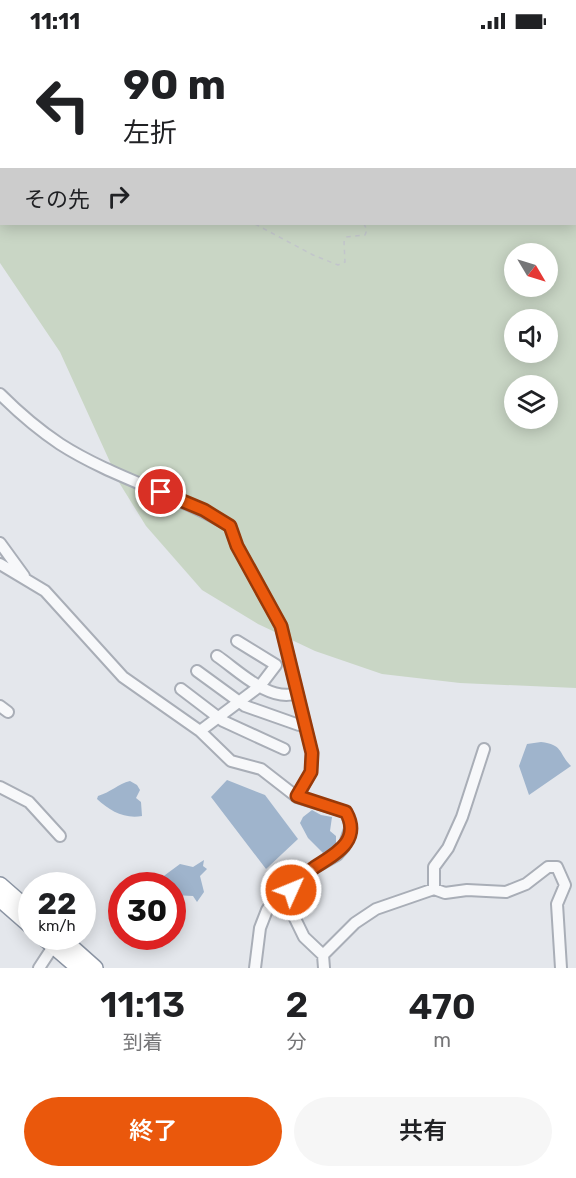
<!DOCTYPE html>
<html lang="ja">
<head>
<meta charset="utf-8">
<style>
	:root { --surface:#fff; --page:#f6f6f6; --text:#202124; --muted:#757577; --accent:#ea580c }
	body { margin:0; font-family:Rubik,"Noto Sans JP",sans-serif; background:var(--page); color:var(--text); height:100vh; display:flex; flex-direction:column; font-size:22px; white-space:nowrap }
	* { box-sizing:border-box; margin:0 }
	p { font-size:20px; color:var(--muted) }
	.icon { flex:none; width:33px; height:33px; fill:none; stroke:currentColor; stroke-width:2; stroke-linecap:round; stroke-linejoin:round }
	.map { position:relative; height:926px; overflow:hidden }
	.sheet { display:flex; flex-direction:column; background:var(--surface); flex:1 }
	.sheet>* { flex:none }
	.guide { position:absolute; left:0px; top:0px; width:576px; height:183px; box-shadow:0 3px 15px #0003; background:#fff; color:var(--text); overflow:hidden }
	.needle { width:39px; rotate:128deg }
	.tools { position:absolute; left:504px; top:201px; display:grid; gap:12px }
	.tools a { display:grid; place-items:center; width:54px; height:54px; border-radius:50%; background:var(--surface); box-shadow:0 3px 15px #0003; font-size:30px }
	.speed { position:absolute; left:18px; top:830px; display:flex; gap:12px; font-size:30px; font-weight:700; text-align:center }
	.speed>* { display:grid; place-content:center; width:78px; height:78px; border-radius:50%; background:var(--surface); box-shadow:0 3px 15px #0003; line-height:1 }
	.speed small { font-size:15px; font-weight:400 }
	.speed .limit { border:9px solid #d22; background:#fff; color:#111 }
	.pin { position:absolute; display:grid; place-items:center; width:51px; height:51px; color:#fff; margin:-26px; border:3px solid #fff; border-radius:50%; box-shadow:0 2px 6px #0007 }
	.me { position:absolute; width:66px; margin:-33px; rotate:46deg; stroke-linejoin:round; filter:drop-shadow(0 0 4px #0008) }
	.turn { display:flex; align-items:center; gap:21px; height:126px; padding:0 24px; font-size:27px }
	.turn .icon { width:78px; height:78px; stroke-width:2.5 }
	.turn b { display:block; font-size:42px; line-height:51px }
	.then { display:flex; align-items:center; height:57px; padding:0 24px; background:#0003; gap:12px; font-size:22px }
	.eta { display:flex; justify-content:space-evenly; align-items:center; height:102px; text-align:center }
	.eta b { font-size:36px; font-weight:600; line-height:42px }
	.button { display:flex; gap:12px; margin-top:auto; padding:12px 24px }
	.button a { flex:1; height:69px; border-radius:36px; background:var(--accent); color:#fff; font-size:24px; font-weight:600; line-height:69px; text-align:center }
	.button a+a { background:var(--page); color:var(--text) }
	.status { display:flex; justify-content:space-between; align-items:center; height:42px; padding:0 30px; background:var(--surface); direction:ltr }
	.status svg { height:16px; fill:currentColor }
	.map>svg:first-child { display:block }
	.green { fill:#c9d6c5; fill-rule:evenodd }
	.water { fill:#9fb4cc }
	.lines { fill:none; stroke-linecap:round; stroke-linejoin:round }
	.minor-casing { stroke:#a9aeb7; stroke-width:14 }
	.highway-casing { stroke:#8b94a3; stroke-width:18 }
	.path { stroke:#c2c5cb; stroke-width:1.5; stroke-dasharray:4.5 4.5; stroke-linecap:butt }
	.minor { stroke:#f7f8fa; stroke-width:10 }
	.highway { stroke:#fff; stroke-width:15 }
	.route-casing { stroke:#983908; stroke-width:15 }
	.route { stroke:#ea580c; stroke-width:10 }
</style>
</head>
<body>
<div class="status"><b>11:11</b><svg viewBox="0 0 49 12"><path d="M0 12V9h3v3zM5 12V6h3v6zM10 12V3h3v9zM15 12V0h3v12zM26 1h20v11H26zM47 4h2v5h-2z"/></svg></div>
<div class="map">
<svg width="576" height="926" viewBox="0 0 576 926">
	<rect width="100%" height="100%" fill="#e4e7ec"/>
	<path class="green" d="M0,0h576v646l-116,-5 -78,-9 -67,-23 -57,-27 -56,-34 -56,-64 -26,-42 -60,-132 -60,-89zM2,2h572v180h-572zM514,212h34v32h-34zM514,278h34v32h-34zM514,344h34v32h-34z"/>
	<path class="water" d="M541,700c23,3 17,11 30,24l-42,29 -10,-29 8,-22z
		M227,738l38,15 33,44 -32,30 -55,-72z
		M130,739l7,4 3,5 -4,8 5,4 1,14c-18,3 -32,-5 -45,-17l1,-3c13,-4 20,-12 32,-15z
		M312,768l9,5 11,2 -2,14 6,5v14l-10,6 -18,-18 -8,-15 3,-6z
		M204,818l-1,6 4,3 -7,7 4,16 -7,10 -4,-6 -20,-1 -1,-10h-13l2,-7 19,-14 13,3z"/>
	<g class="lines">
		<defs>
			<path id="minor" d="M0,352c18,18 39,36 60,50 53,34 116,50 170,82l7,20 44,80 31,127 -1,19 -14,25
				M0,501l24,33
				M0,522l45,27 78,86 77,54 31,30 30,8 36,28 49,15 5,14 -7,21 -7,8 -23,13 -19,19 -19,10 -9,13 -7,18 -5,40
				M217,614c22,15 53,47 80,37
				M197,629l48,35 54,19
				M181,647l42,32 61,28
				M0,664l8,6
				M200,689l60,-45 16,-21 -39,-24
				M0,745l29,15 31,34
				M434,847v-22l14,-19 14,-31 22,-68
				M283,852l21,43 19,18 1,13
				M323,913l32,-32 21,-14 58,-20 11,4 22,-3 39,2 20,-8 22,-17h9l8,18 -8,19 4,64
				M39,926l17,-26"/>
			<path id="highway" d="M0,843l32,28
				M0,857l32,28
				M42,894l37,32
				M59,894l36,32"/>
		</defs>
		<use href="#minor" class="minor-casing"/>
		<use href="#highway" class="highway-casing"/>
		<path class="path" d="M481,0l2,2
			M574,44l2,1
			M574,90l2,1
			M0,93h2
			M255,182l58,31 25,10 7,-3 -1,-20 2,-5 19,-2 2,-5 -3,-6"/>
		<use href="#minor" class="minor"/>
		<use href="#highway" class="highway"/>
	</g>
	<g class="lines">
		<defs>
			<path id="route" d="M161,450l43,18 26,16 7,20 44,80 31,127 -1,19 -14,24 49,16c16,29 -11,42 -31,55 -9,6 -15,17 -24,23"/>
		</defs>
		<use href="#route" class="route-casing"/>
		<use href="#route" class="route"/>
	</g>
</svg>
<div class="tools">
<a><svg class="needle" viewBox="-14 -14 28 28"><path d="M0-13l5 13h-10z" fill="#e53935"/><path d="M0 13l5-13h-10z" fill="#757577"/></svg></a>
<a><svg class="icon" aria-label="sound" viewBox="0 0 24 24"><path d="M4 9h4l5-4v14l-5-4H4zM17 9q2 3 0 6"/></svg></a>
<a><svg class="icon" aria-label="layers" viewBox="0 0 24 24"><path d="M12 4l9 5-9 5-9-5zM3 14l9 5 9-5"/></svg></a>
</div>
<div class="speed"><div>22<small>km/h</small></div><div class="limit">30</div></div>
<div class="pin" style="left:161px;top:450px;background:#d93025"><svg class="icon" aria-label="arrive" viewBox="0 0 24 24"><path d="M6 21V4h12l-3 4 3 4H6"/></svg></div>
<svg class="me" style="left:291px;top:848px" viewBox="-20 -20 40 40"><circle r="17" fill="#ea580c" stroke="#fff" stroke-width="3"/><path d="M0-11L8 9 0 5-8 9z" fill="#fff"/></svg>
<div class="guide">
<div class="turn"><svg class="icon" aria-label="left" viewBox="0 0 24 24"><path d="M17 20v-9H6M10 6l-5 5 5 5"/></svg><div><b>90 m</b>左折</div></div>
<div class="then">その先<svg class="icon" aria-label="right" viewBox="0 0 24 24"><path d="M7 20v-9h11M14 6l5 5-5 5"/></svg></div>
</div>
</div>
<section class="sheet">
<div class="eta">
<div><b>11:13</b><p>到着</p></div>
<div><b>2</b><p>分</p></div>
<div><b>470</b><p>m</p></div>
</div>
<div class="button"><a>終了</a><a>共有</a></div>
</section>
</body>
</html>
